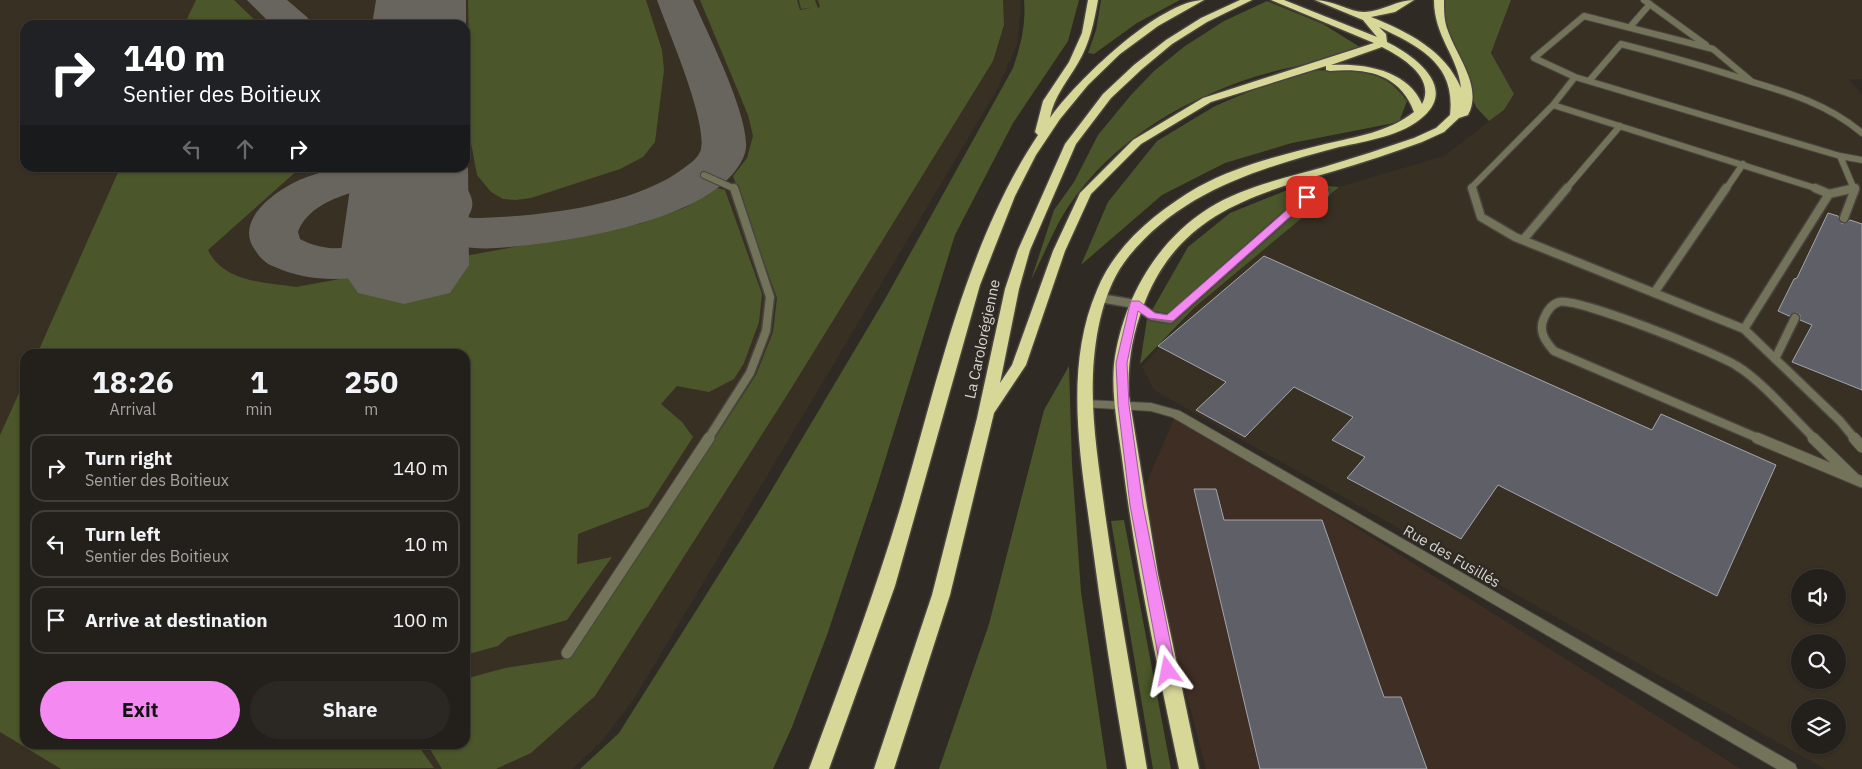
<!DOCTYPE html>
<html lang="en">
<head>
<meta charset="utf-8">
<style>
	:root { --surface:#23201b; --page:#2b2824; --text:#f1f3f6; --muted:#a3a3a3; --line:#403e3a; --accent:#f389f1 }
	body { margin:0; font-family:"IBM Plex Sans",sans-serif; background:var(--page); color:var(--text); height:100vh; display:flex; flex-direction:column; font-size:19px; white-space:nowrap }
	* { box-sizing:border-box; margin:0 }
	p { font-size:16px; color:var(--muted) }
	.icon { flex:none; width:28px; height:28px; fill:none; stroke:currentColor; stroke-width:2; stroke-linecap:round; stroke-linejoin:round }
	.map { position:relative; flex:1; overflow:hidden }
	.drawer { position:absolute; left:20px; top:349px; width:450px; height:400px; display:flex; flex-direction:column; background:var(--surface); border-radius:15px; box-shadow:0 1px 4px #0004,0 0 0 1px var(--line) }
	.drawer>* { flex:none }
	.guide { position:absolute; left:20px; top:20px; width:450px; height:152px; border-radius:15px; box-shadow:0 1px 4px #0004,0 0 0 1px var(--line); background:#202124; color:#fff; overflow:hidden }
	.controls { position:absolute; left:1791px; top:569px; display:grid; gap:10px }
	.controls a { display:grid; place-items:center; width:55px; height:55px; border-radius:50%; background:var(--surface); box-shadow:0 1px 4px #0004,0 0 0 1px var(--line); font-size:25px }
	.pin { position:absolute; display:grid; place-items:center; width:42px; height:42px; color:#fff; margin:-21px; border-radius:10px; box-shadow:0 2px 8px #0006 }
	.me { position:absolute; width:55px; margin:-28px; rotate:348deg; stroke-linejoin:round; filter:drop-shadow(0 0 4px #0008) }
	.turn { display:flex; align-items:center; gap:18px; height:105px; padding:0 20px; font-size:22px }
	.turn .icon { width:65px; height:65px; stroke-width:2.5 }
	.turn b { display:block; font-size:35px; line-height:42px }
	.lanes { display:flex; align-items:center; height:48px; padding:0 20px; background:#0003; justify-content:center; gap:25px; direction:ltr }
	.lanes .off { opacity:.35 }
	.eta { display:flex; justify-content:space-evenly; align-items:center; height:85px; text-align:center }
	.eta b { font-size:30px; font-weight:700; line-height:35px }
	.action { display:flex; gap:10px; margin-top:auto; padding:10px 20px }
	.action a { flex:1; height:58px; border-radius:30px; background:var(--accent); color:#111; font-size:20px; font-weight:700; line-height:58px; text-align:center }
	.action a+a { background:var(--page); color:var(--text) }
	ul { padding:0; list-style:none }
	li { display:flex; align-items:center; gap:15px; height:68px; margin:0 10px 8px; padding:0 10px; border:2px solid var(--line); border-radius:15px }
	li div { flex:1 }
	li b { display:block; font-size:19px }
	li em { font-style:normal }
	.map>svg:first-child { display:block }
	.commercial { fill:#3f2e24 }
	.built { fill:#393024; fill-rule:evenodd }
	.green { fill:#4b562a }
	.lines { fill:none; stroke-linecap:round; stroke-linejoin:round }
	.taxiway { fill:#68645e; fill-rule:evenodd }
	.runway { fill:#68645e; fill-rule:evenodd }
	.building { fill:#5e5f67; stroke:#a4a5ae }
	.lane-far2-casing { stroke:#4a4540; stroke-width:8 }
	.lane-far1-casing { stroke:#4a4540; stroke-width:11 }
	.lane-casing { stroke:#4a4540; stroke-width:13 }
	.street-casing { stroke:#4a4540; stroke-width:2 }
	.highway-casing { stroke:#4a4540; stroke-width:3 }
	.lane-far2 { stroke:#73735a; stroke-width:6 }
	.lane-far1 { stroke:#73735a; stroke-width:8 }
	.lane { stroke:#73735a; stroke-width:11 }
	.street { fill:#73735a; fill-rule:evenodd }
	.highway { fill:#d7d798; fill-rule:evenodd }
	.route { fill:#f389f1; stroke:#9e599d }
	.labels { text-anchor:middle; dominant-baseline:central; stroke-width:5; stroke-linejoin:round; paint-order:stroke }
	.street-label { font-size:15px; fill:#d7d4d0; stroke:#2f2a24 }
</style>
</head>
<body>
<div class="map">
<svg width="1862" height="769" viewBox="0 0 1862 769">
	<rect width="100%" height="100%" fill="#2f2a24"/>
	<path class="commercial" d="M1176,414l565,355h-535l-69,-264z"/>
	<path class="built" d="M0,0h1020l1,7 -4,37 -19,44 -364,611 -33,43 -29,27h-572zM25,25h440v143h-440zM25,354h440v390h-440z
		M1511,0h351v79h-13l13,16v674h-37l-671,-379 -12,-23 53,-60 144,-120 105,-31 60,-46 10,-16 -23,-41zM1800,578h38v37h-38zM1800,642h38v38h-38zM1800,708h38v37h-38z"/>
	<path class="green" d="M196,0h38l26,25h-76z
		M468,0h178l16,50 2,20 -9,72 -12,15 -23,12 -89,29 -15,2 -13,-1 -12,-7 -14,-17 -6,-32z
		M700,0h97l3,10 10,-2 -9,1 -2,-9h16l3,8 2,-1 -2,-7h185l1,25 -11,36 -204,331 -194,304 -64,57 -35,16h-54l-15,-25h38v-65l40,-11 66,-10 185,-283 17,-43 4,-34 -44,-122 14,-18 6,-22 -5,-21z
		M1024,0h55l-11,41 -55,82 -58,112 -78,251 -50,149 -35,92 -19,42h-193l39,-36 143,-227 123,-207 128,-231c8,-23 13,-44 11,-68z
		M1101,0h79l-43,23 -43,31 -6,-1 8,-23z
		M1439,0h72l-20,53 23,41 -10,16 -15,11 -13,-14 -37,-86z
		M1267,1l56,23 37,23c-33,15 -71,19 -106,30 -78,25 -154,72 -195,145 -10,19 -18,39 -28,58l23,-70 20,-28 24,-47 33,-40 23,-24 31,-25 39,-25z
		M1300,70c26,1 62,-3 85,10 9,5 16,13 22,21l-8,21 -107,21 -67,20 -63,32 -81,70 27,-63 49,-61 58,-35z
		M120,168h180l-92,82c16,33 57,32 88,37l343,-63 45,-16 33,-20 8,2 37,104 -3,28 -15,41 -10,16 -25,13 -32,-6 -16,18 21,18 11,15 -45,70 -70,27 -1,30 35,-7 -45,63 -59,17 -10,9 -33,9v-301h-428z
		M1302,184l37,3 -144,120 -55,57 7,-45 41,-72 42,-34z
		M1069,366l3,98 9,128 26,177h-168l50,-145 55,-214z
		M25,380v364h392l17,24 -373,1 -61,-37v-297z
		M1124,520l47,249h-18l-42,-248z"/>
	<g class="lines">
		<path class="taxiway" d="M247,0h40l20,17 6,8h-41z
			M657,0h36c13,30 61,124 52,153 -22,68 -186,91 -248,95 -14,1 -27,0 -41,-2 -4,0 -9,-3 -13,-1 -9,3 -18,11 -27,16 -44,19 -96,26 -141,6 -9,-3 -15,-9 -20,-17 -23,-31 26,-64 52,-73 31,-11 66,-13 98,-9l-7,10c-31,13 -86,17 -100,54l2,7c35,19 72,6 104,-13l-12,-18 -7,-16 7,-10 17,-4 17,4 3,4 18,-6 17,4c8,12 12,20 4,33l4,1c63,-1 161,-11 212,-50 7,-5 15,-11 17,-19 6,-30 -33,-118 -44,-149z"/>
		<path class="runway" d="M376,0h90v25h-94z
			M465,164l3,4 1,97 -19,28 -46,11 -46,-11 -19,-28 14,-97h112z"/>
	</g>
	<path class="building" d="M1828,213l10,3 4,8 8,-4 12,4v166l-70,-28 20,-37 -12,-5v-5l-3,-2 -8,3 -11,-5 16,-32 3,-1z
		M1264,256l388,174 9,-16 115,51 -59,131 -219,-111 -37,54 -114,-61 18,-21 -33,-17 21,-23 -59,-30 -49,50 -49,-27 30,-28 -68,-36z
		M1194,489h22l8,31h98l62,177h17l26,72h-167z"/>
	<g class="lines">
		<defs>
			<path id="lane-far2" d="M1644,0l62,45
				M1630,27l20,-23
				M1750,80l-37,-31 -129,-33 -50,42 41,19 265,79 22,4
				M1589,81l32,-37c43,11 86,23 128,37 41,12 80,24 113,52
				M1553,105l22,-28
				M1840,156l14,33
				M704,175l31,14
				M1473,189l-1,-2 81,-82 265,84
				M1566,189l54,-63
				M1726,189l17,-25"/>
			<path id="lane-far1" d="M1472,188l9,29 34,20 229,92
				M1829,194l26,-6
				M1844,218l11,-29
				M1523,240l44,-52
				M1654,293l72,-105
				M1100,298l35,6 17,12 18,3 137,-122 18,-4
				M1744,329l96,92 15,18
				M1744,329l85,-135 -14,-6
				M1775,359l20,-41
				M708,439l42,-66 16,-42 4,-34 -36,-109
				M1760,439l-206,-88c-9,-10 -16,-20 -10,-33 3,-7 7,-14 15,-16 18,-5 158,51 178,64 26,16 55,51 78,73"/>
			<path id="lane" d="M1757,438l98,41
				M1813,438l42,41
				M1854,438l8,9
				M1855,479l7,3
				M567,653l142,-215"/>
			<path id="street" d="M1086,400l65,3 29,8 615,353 2,5h-20l-605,-352 -21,-6 -69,-4 -1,-3 1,-3z"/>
			<path id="highway" d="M1088,0h10c-4,22 -8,43 -20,63 -11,19 -24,33 -28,55 25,-36 110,-118 154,-118l-46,26 -38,28 -32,31 -28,34 -24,36 -21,41 -35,89 -85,301 -66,183h-20c33,-89 66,-176 93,-267 36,-123 65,-260 136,-367l-3,-3 8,-31 26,-39 13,-29z
				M1240,0h12l-45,22 -35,22 -30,25 -31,29 -35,46 -46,106 -11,39 -19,94 12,-18 41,-114 27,-58 53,-53 70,-42 171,-55 -103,-43h13l93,37 -14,-17 -48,-20c18,0 37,13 50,12 18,-1 32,-12 49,-12l-19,12 -24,5c37,15 74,33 90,71 -3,-32 -27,-51 -27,-88h10c0,11 0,21 4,31 9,26 35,56 20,84l-9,3 -15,14 -22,10c-30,11 -60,21 -91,30 -84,24 -155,45 -188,135 -11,29 -16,59 -14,89l29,178 41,195h-20c-21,-101 -43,-201 -56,-303 -4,-33 -12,-68 -9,-102 8,-62 41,-122 95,-156 34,-21 76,-30 115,-41 30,-9 60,-19 90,-29l22,-10 14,-13c6,-51 -30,-68 -71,-88l7,7 1,8c26,13 70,44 37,74 -21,20 -58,25 -85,31 -78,21 -156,43 -210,109 -26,32 -34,78 -36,118 -2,46 6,93 12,139 12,85 28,171 42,256h-20c-13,-76 -25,-151 -35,-227 -11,-81 -29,-173 5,-252 18,-45 60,-79 101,-103 40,-22 84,-32 127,-43 30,-7 64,-12 89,-32 -14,-38 -47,-44 -84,-41l-4,-1v-4l-115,36 -70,42 -50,50 -26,57 -39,114 -32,48 -44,182 -56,174h-20l58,-174 45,-177 28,-129 13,-39 47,-106 38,-50 31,-29 32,-25 35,-22zM1382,47c20,10 54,31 40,57 -14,-34 -58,-41 -91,-39z"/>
		</defs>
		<use href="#lane-far2" class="lane-far2-casing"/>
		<use href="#lane-far1" class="lane-far1-casing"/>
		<use href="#lane" class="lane-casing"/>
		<use href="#street" class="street-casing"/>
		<use href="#highway" class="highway-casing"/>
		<use href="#lane-far2" class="lane-far2"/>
		<use href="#lane-far1" class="lane-far1"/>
		<use href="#lane" class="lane"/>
		<use href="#street" class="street"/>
		<use href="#highway" class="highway"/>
	</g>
	<path class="route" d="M1304,195l8,2 -139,124 -25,-3 -10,-7 -11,52 2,42 14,100 33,166 -3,5 -5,2 -5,-2 -2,-5 -31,-166 -12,-100 -2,-42 14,-59 1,-3h8l16,12 12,2z"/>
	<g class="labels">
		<g class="street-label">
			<text transform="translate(982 339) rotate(-78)">La Carolorégienne</text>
			<text transform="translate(1452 556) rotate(30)">Rue des Fusillés</text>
		</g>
	</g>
</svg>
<div class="controls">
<a><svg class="icon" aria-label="sound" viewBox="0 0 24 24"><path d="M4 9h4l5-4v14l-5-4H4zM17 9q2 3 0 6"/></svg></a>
<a><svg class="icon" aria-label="search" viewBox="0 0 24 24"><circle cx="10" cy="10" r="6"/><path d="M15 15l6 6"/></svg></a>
<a><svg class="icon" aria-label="layers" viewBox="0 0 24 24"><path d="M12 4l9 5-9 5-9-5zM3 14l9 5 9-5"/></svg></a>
</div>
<div class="pin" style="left:1307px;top:197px;background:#d93025"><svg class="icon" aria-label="arrive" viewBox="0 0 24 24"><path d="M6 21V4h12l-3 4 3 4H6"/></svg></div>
<svg class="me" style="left:1168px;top:671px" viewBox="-20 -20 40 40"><path d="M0-17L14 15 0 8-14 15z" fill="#f389f1" stroke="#fff" stroke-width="4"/></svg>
<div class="guide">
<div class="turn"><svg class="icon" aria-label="right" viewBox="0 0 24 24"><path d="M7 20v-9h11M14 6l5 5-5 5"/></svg><div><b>140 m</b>Sentier des Boitieux</div></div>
<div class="lanes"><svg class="icon off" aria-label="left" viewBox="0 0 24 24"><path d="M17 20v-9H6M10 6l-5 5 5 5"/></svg><svg class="icon off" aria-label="ahead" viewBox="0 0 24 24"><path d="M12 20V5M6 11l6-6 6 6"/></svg><svg class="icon" aria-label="right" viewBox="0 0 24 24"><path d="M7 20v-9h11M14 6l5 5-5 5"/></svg></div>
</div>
<section class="drawer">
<div class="eta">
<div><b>18:26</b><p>Arrival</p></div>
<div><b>1</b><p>min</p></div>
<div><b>250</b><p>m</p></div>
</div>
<ul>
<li><svg class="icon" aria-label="right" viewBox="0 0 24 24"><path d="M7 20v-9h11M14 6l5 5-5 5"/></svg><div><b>Turn right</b><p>Sentier des Boitieux</p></div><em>140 m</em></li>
<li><svg class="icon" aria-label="left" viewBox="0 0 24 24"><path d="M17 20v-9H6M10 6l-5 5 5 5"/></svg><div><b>Turn left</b><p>Sentier des Boitieux</p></div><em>10 m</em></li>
<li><svg class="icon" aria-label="arrive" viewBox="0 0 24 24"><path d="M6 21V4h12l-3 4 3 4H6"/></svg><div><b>Arrive at destination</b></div><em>100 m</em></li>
</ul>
<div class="action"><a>Exit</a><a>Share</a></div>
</section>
</div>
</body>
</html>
